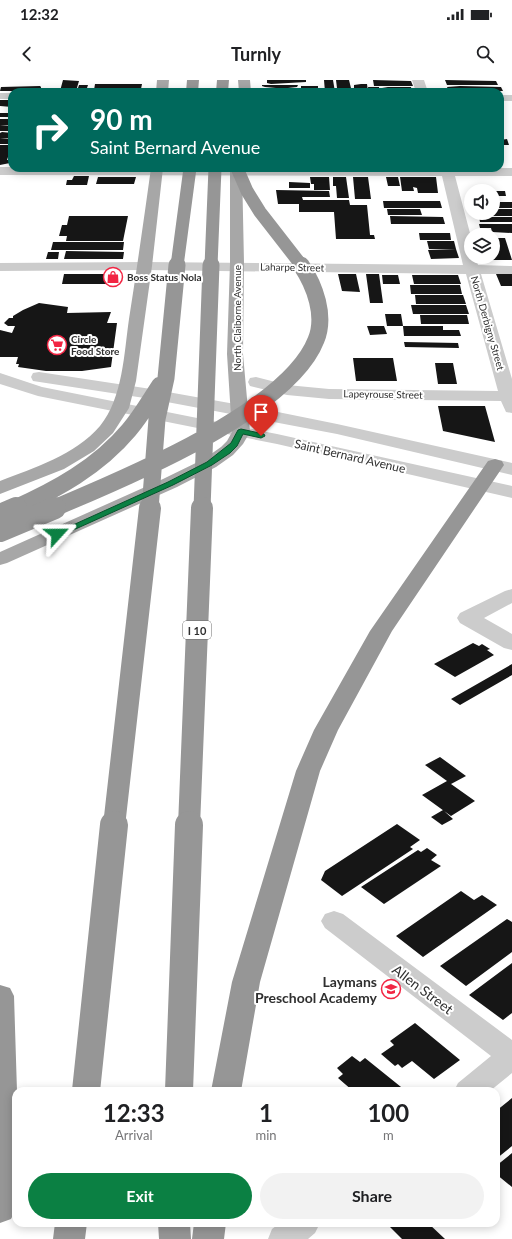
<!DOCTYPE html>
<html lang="en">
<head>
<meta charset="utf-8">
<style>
	:root { --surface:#fff; --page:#f2f2f2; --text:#202124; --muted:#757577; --accent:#0b8043 }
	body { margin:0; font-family:Lato,sans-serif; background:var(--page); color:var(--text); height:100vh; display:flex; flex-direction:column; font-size:15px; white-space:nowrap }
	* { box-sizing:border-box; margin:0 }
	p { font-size:13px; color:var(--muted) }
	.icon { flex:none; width:22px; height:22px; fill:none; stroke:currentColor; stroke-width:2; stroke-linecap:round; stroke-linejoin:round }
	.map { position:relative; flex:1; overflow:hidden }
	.side { position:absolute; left:12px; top:1007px; width:488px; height:140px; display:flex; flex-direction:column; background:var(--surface); border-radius:12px; box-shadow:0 2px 10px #0003 }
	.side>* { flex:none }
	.guide { position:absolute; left:8px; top:8px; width:496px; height:84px; border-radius:12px; box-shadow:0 2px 10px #0003; background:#00695c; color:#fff; overflow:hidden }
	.fabs { position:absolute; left:464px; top:104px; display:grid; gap:8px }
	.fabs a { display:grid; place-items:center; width:36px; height:36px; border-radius:50%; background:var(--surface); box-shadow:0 2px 10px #0003; font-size:20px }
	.pin { position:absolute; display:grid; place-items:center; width:34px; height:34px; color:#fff; margin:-41px -17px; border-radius:50% 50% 50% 0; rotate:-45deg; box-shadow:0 0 4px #0007 }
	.pin .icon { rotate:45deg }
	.me { position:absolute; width:44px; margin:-22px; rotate:66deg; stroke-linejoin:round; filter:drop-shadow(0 0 3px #0008) }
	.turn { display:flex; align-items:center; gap:14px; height:84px; padding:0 16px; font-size:18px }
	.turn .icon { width:52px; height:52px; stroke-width:2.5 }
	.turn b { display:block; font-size:28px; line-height:34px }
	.eta { display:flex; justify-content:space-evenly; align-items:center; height:68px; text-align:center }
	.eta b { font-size:24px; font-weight:700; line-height:28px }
	.button { display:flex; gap:8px; margin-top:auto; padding:8px 16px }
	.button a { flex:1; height:46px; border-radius:24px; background:var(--accent); color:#fff; font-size:16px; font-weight:700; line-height:46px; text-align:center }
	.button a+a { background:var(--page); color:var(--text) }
	.status { display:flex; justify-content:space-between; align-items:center; height:28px; padding:0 20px; background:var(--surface); direction:ltr }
	.status svg { height:11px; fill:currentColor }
	header { display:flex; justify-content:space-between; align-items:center; height:52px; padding:0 16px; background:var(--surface); font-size:18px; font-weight:700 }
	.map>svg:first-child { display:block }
	.building { fill:#161616 }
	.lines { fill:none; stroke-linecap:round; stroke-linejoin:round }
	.minor { fill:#ccc; fill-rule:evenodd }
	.major { fill:#a7a7a7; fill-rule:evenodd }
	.highway { fill:#969696; fill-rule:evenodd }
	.highway-bridge-far3 { stroke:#969696; stroke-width:13 }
	.highway-bridge-far2 { stroke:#969696; stroke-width:17 }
	.highway-bridge-far1 { stroke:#969696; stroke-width:22 }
	.highway-bridge { stroke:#969696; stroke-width:28 }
	.route { fill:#0b8043; stroke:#07532c }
	.labels { text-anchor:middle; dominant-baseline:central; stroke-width:4; stroke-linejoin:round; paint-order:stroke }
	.far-street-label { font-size:10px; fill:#2f2f2f; stroke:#fff }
	.far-poi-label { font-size:10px; font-weight:bold; fill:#2f2f2f; stroke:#fff; text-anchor:start }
	.shield { fill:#fff; stroke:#6d6d6d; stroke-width:1 }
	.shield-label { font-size:11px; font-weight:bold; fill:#2f2f2f }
	.street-label { font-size:12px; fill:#2f2f2f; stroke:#fff }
	.near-poi-label { font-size:14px; font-weight:bold; fill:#2f2f2f; stroke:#fff; text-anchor:end }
	.near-street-label { font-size:14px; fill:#2f2f2f; stroke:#fff }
</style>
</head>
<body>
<div class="status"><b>12:32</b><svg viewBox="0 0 49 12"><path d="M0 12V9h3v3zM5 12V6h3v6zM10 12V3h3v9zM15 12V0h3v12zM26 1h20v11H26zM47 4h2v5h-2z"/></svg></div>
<header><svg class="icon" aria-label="back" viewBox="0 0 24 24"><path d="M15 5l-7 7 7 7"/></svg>Turnly<svg class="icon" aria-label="search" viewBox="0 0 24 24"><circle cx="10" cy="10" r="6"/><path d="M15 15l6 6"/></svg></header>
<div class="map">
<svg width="512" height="1159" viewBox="0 0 512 1159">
	<rect width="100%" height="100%" fill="#fff"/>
	<path class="building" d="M63,0l16,1 -3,10h-16z
		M267,0h39v2l-35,2 -4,-1z
		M324,0h9l2,12h-10z
		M336,0h13l3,12h-10l-1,-4h-4z
		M373,0l38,1 2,5h-39z
		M445,0l51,1 2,4h-51z
		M95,4h47l-1,5 -28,1h-19z
		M361,4h6l1,8h-14v-7z
		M79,5h9l-2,6h-9z
		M262,5h36l-1,2 -9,1h12l1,3h-39v-3h14l-11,-1 -3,-1z
		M40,6l1,1v1l10,1v2h-51l1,-4z
		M301,6h17v5h-17z
		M460,6l41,1 2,4 -54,1 -2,-5z
		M368,7h11v5h-10z
		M388,7h23l1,5 -29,-1 -1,-3z
		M0,20h12v7l-12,-1z
		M0,33h12v4h-12z
		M0,39h12v6h-12z
		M0,45l12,1v5h-12z
		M2,52l10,1v5h-12v-5z
		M0,58l12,1v5h-12z
		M507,59l2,6h-9v-5z
		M0,65h12v6h-12z
		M0,71h12v6h-4l-1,3h5l-2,3 -10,2z
		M74,96h15l-2,9h-21l1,-5h5z
		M98,97h38l-2,7h-38z
		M310,97h19l1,13h-16v-6h-3z
		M333,97h13l3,21h-12l-1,-12h-3z
		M353,97h15l3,22h-16z
		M386,97h12l2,9h-12z
		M400,97h36l2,16h-20l-1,-5 -4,-1 1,4h-12z
		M289,102l21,1v5h-21z
		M276,110l53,1 1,6h-28l1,3h46l1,5h17l3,30h4l1,4h-39l-2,-27h-35v-8h-21z
		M493,111h12l1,5h-13z
		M383,121h57l2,7h-58z
		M493,122h19v6h-19z
		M387,129h33l2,6h-34z
		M493,129h19v7h-20l-1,-3h2z
		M69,136h59l-5,25h-57l1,-5h-8l3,-11h5z
		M390,136l53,1 2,7h-54z
		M479,137h33v5h-32z
		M479,144h33v9l-20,-1 -1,-4h-11z
		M419,153h31l1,7h-31z
		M493,158h12l7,22h-21l-1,-3h3z
		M427,161h27l2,8h-27z
		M53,162h71l-1,8h-72z
		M456,169l3,9 -28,1 -3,-9z
		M66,171l58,1 -1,7h-59z
		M48,172h11l-1,7h-12z
		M64,194h55l-2,10h-55z
		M338,194h18l4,18 -18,-1z
		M366,194h13l4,29h-13z
		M496,194h16v12h-11z
		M382,195h16l2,9h-17z
		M412,195h46l3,9h-47z
		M410,205h50l2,9h-51z
		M415,215h48l3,9h-50z
		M39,223l29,4 -1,6 44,-1 -4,11h10l-6,44 -29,4h-36l-28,-4 1,-3h-3l2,-7h-18v-27l12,3 3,-7h-7l-4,-3 5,-5h4v-2l10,-6z
		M411,225h55l3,9h-56z
		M385,234h16l2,12h-16z
		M420,235h47l2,9h-48z
		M367,246h17l3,8 -17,1z
		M403,246h40v4h16l2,6h-57z
		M404,262l54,1 1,5 -54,-1z
		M353,278h40l4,23h-41z
		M435,283h18l4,21h-19z
		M438,326h47l10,36 -52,-11z
		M473,563l6,3 3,-2 8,5 -3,1 7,5 -39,22 -21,-13z
		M512,584v11l-52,30 -9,-6z
		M440,677l26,19 -15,8 24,17 -24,15 -29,-21 25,-14 -22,-16z
		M443,730l10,9 -11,6 -11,-8z
		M397,744l23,16 -10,7 3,2 -71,47 -21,-16 4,-9z
		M427,768l10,7 -6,5 10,6 -57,38 -23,-17 57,-37 3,2z
		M461,811l13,9 8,-5 15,10 -74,52 -27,-21z
		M507,839l5,3v30l-46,34 -26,-20z
		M512,883v50l-9,7 -34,-25z
		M415,943l45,37 -26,19 -22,-18 -10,7 -4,-4 -3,2 -14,-12 13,-9 -4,-4z
		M352,976l8,6 5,-4 41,33h-53l-15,-13 5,-4 -6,-6z
		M512,1018v48l-16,13v-48z
		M512,1073v34l-16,-13v-8z
		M386,1143h42l17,16h-43z"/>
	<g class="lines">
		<path class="minor" d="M412,0h12l4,12h-12z
			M0,13h12v6h-12z
			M500,15h12v6h-12z
			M0,87l512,1v8h-57l16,61v20h5l2,8 34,1v8h-31l31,105v34l-6,-1 -5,-11 -172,-2 -42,-4 -37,-9 -2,-4 2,-4 6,-1 31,8 42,4 169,2 -32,-117 -321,-4 -145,1v-8l145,-1 318,3 -21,-89 -442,-1z
			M39,292l112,17 112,20 74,15 175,39v12l-175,-41 -74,-14 -112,-21 -118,-18 -2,-4 2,-4z
			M0,293l42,14 235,47 235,52v12l-235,-54 -239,-48 -38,-12z
			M512,509v14l-28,15 28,16v16l-8,-2 -44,-25 -3,-5 3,-5 45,-22z
			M334,831l9,3 169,126v33l-22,18h-36l4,-8 33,-27 -166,-128 -4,-7 4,-7z
			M280,1143h40l-5,10 -7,6h-40l4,-10z"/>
		<path class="major" d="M157,0h12l-1,12h-12z
			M238,0h12l1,12h-12z
			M151,88h12l-11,98 -16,115 -7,27 -16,25 -19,18 -30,18 -64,25v-13c34,-13 75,-26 100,-55 23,-28 24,-73 29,-107 8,-51 15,-101 22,-151z
			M230,88h12l2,95 -1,91 7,78 -7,12 -10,11 -17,12 -39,20 -170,76 -7,2v-13l163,-73 41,-20 17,-12 6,-6 5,-9 -5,-78 3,-91z"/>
		<path class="highway" d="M187,0h12l-1,12h-12z
			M217,0h12l-1,12h-12z
			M495,379l7,2 2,4 -112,166 -54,99 -18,41 -60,211 -19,109h-30l21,-109 64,-211 18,-41 56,-99 118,-170z
			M0,905l10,3 4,8 3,95 -1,118 -5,10 -11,4z
			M55,1143h32l-2,16h-32z
			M158,1143h32l1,16h-32z
			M194,1143h32l-2,16h-32z"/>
		<path class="highway-bridge-far3" d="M237,88l10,23 13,21 42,54
			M177,186l13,-98
			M211,186l4,-98"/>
		<path class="highway-bridge-far2" d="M13,429c43,-19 85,-42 116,-79 12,-14 21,-30 31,-45
			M52,429c69,-29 236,-97 264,-169 10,-24 -1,-54 -15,-75
			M150,429l7,-90 9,-41 11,-113
			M202,429l9,-244"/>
		<path class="highway-bridge-far1" d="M0,435l16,-7
			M0,451l55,-23
			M114,746l36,-318
			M189,746l13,-318"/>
		<path class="highway-bridge" d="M86,1011l28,-266
			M179,1011l10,-266"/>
	</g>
	<path class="route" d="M241,349l23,5 1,2 -4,2 -18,-4 -6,12 -7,7 -18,12 -39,20 -113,51h-6l-1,-2 115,-52 39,-20 24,-19 7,-13z"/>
	<defs>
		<symbol id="shop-ring" viewBox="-11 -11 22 22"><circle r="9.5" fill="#fff" stroke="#f22543" stroke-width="1.5"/><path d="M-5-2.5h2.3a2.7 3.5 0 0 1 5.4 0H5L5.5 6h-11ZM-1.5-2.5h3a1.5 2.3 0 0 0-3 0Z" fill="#f22543"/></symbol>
		<symbol id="supermarket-ring" viewBox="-11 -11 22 22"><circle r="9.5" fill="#fff" stroke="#f22543" stroke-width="1.5"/><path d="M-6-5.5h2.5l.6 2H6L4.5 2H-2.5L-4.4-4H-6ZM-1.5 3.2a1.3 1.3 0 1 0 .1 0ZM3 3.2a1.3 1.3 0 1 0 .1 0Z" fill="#f22543"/></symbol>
		<symbol id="school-ring" viewBox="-11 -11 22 22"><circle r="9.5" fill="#fff" stroke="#f22543" stroke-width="1.5"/><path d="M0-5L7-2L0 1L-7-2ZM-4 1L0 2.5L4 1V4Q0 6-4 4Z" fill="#f22543"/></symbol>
	</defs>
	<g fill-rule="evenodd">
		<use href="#shop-ring" x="102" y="186" width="22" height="22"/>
		<use href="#supermarket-ring" x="46" y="254" width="22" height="22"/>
		<use href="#school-ring" x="380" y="898" width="22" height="22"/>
	</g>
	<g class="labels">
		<g class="far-street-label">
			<text transform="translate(292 187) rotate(1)">Laharpe Street</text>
			<text transform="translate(237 238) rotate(-90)">North Claiborne Avenue</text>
			<text transform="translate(488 243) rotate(74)">North Derbigny Street</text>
			<text transform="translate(383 314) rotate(1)">Lapeyrouse Street</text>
		</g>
		<g class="far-poi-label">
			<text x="127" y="197">Boss Status Nola</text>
			<text x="71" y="259">Circle<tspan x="71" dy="12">Food Store</tspan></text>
		</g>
		<rect class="shield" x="183" y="541" width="28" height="18" rx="3"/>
		<g class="shield-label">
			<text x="197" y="550">I 10</text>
		</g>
		<g class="street-label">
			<text transform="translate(350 376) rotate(13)">Saint Bernard Avenue</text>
		</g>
		<g class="near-poi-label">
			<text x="377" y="901">Laymans<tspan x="377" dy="16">Preschool Academy</tspan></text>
		</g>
		<g class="near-street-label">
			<text transform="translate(423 909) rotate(37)">Allen Street</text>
		</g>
	</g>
</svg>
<div class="fabs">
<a><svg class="icon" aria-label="sound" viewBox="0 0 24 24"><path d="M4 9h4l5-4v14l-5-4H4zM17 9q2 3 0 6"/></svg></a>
<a><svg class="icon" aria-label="layers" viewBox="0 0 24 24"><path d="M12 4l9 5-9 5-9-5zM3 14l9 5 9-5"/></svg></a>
</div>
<div class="pin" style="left:261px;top:356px;background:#d93025"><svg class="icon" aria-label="arrive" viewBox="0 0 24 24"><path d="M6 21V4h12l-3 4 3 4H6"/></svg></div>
<svg class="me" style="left:57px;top:454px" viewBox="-20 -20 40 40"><path d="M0-17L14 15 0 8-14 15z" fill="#0b8043" stroke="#fff" stroke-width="4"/></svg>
<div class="guide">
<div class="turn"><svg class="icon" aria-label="right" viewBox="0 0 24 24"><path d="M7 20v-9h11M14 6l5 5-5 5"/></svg><div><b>90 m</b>Saint Bernard Avenue</div></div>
</div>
<section class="side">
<div class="eta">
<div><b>12:33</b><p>Arrival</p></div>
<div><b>1</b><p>min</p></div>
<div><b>100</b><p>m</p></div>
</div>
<div class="button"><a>Exit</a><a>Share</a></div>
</section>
</div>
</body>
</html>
